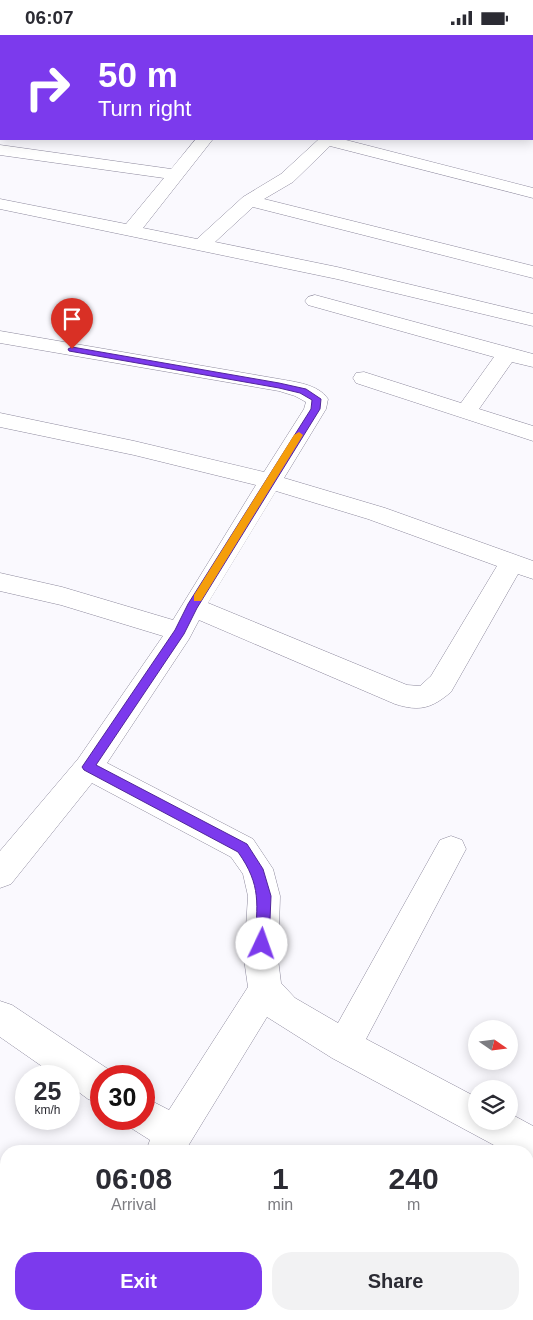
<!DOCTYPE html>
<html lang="en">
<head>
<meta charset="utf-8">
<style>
	:root { --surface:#fff; --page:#f2f2f3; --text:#2b2b33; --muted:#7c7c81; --accent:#7c3aed }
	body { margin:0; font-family:Arial,sans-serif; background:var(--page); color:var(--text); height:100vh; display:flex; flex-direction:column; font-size:19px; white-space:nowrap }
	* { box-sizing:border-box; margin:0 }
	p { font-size:16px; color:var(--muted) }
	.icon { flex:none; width:28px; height:28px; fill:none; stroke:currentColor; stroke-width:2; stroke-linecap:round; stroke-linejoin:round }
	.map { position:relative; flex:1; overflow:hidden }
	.details { position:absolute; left:0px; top:1110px; width:534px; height:175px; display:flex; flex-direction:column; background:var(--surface); border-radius:20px 20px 0 0; box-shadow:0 2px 12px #0003 }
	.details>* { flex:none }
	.top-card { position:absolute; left:0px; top:0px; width:534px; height:105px; box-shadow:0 2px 12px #0003; background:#7c3aed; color:#fff; overflow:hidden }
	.needle { width:32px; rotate:104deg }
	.controls { position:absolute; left:468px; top:985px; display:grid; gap:10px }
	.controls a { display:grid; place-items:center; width:50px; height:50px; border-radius:50%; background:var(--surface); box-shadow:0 2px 12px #0003; font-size:25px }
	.speed { position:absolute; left:15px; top:1030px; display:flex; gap:10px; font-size:25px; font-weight:700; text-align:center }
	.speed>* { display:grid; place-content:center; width:65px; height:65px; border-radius:50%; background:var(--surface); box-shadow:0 2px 12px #0003; line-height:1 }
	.speed small { font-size:12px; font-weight:400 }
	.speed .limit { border:8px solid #d22; background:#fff; color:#111 }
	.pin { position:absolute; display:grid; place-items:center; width:42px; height:42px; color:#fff; margin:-51px -21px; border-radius:50% 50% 50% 0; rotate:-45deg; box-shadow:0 0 5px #0007 }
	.pin .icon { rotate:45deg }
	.me { position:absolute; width:55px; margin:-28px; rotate:3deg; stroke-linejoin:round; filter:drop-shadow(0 0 4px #0008) }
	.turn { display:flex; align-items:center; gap:18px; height:105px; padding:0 15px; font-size:22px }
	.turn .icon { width:65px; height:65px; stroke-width:2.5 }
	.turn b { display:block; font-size:35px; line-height:42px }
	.eta { display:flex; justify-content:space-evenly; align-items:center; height:85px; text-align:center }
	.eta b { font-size:30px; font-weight:800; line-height:35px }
	.primary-button { display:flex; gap:10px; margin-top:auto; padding:10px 15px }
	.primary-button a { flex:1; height:58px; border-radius:20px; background:var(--accent); color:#fff; font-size:20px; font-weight:800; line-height:58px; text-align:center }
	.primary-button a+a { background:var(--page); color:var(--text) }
	.status { display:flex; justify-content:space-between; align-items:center; height:35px; padding:0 25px; background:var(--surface); direction:ltr }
	.status svg { height:14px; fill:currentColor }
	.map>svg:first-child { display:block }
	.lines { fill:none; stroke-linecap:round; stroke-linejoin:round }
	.street-casing { stroke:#8d899d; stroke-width:1 }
	.highway-casing { stroke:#d5d5d7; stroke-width:1 }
	.street { fill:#fff; fill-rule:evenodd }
	.highway { fill:#9a89ce; fill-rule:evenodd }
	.route { fill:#7c3aed; stroke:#51269a }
	.slow { fill:#f59e0b }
</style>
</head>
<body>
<div class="status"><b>06:07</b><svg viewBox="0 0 49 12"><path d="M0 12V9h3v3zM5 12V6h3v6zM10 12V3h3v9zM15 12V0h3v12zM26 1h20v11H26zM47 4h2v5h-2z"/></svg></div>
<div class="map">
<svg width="533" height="1285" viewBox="0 0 533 1285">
	<rect width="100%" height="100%" fill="#faf9fe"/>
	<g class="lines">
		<defs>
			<path id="street" d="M82,0h22v1h-21z
				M0,50l1,1v10l-1,-1z
				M196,104h17l-70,89 54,11 46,-42 38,-23 38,-35h23l191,49v10l-203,-52 -37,36 -29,17 269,67v12l-280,-71 -38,35 122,25 196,47v12l-196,-47 -337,-70v-10l126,25 38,-46 -164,-23v-10l171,24z
				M315,260l218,59v13l-21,-5 -33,47 54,17v15l-177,-58 -3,-5 3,-5 8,-1 97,31 33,-46 -186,-52 -3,-4 3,-4z
				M0,296l279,48c16,3 39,5 49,20l-2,10 -42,69 101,30 148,53v18l-15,-5 -67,118c-19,16 -31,20 -56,12l-196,-84 -10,19 -82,124 146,76 20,30 7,27 -2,63 3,24 14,15 43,25 102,-183 11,-4 11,4 4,9 -100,190 110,58v24h33v-8l24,13v38l-5,-2v-11h-23l-173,-93 -65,-41 -82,134h-39l4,-11 -19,-12 -4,-9h17v-22l25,13 79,-123 -4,-28 4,-63 -5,-22 -12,-17 -139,-74 -81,101 -11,4v-37l78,-92 85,-123 -102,-31 -61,-14v-18l62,14 111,33 83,-135 -122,-30 -134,-28v-14l134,28 130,31 40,-63 2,-7 -11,-6 -16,-5 -279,-48zM276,456l92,28 129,47 -66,110 -11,10 -13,-1 -199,-82z
				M0,966l12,4 102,68 1,3h-14v28l-13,-5 -19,-14v-9h-13l-56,-39z
				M43,1279h42l-2,6h-42z
				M421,1279h41l-2,6h-41z"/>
			<path id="highway" d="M251,0h21v1h-20z
				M332,0h22v1h-21z
				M450,0h22v1h-21z
				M532,25h1v10h-1z
				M532,51h1v10h-1z"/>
		</defs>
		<use href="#street" class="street-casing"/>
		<use href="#highway" class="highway-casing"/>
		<use href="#street" class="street"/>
		<use href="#highway" class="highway"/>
	</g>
	<path class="route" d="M72,312l207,36 27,6 15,10 -1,10 -123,199 -13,26 -88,131 151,79 16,25 8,27 -2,48 -2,4 -5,2 -5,-2 -2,-4c2,-40 7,-58 -17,-92l-154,-82 -2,-3 93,-137 13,-26 123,-195 1,-9 -12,-7 -21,-5 -210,-37 -1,-2z"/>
	<path class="slow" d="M299,397l4,3 -102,166h-7v-6l100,-160z"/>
</svg>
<div class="controls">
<a><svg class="needle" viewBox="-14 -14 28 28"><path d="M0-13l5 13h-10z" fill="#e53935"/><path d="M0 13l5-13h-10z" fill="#7c7c81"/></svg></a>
<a><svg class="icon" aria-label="layers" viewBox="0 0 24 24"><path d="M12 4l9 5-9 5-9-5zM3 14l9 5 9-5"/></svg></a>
</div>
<div class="speed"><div>25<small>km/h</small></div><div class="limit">30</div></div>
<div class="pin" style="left:72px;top:314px;background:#d93025"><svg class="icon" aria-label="arrive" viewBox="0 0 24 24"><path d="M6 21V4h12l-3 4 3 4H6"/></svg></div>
<svg class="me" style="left:262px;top:909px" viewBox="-20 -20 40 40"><circle r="19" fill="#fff"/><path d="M0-13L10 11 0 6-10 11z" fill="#7c3aed"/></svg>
<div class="top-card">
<div class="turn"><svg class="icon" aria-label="right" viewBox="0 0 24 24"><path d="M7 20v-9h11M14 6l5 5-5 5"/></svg><div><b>50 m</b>Turn right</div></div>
</div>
<section class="details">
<div class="eta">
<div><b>06:08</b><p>Arrival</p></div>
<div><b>1</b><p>min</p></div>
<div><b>240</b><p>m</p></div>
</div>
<div class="primary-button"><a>Exit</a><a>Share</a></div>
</section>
</div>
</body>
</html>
